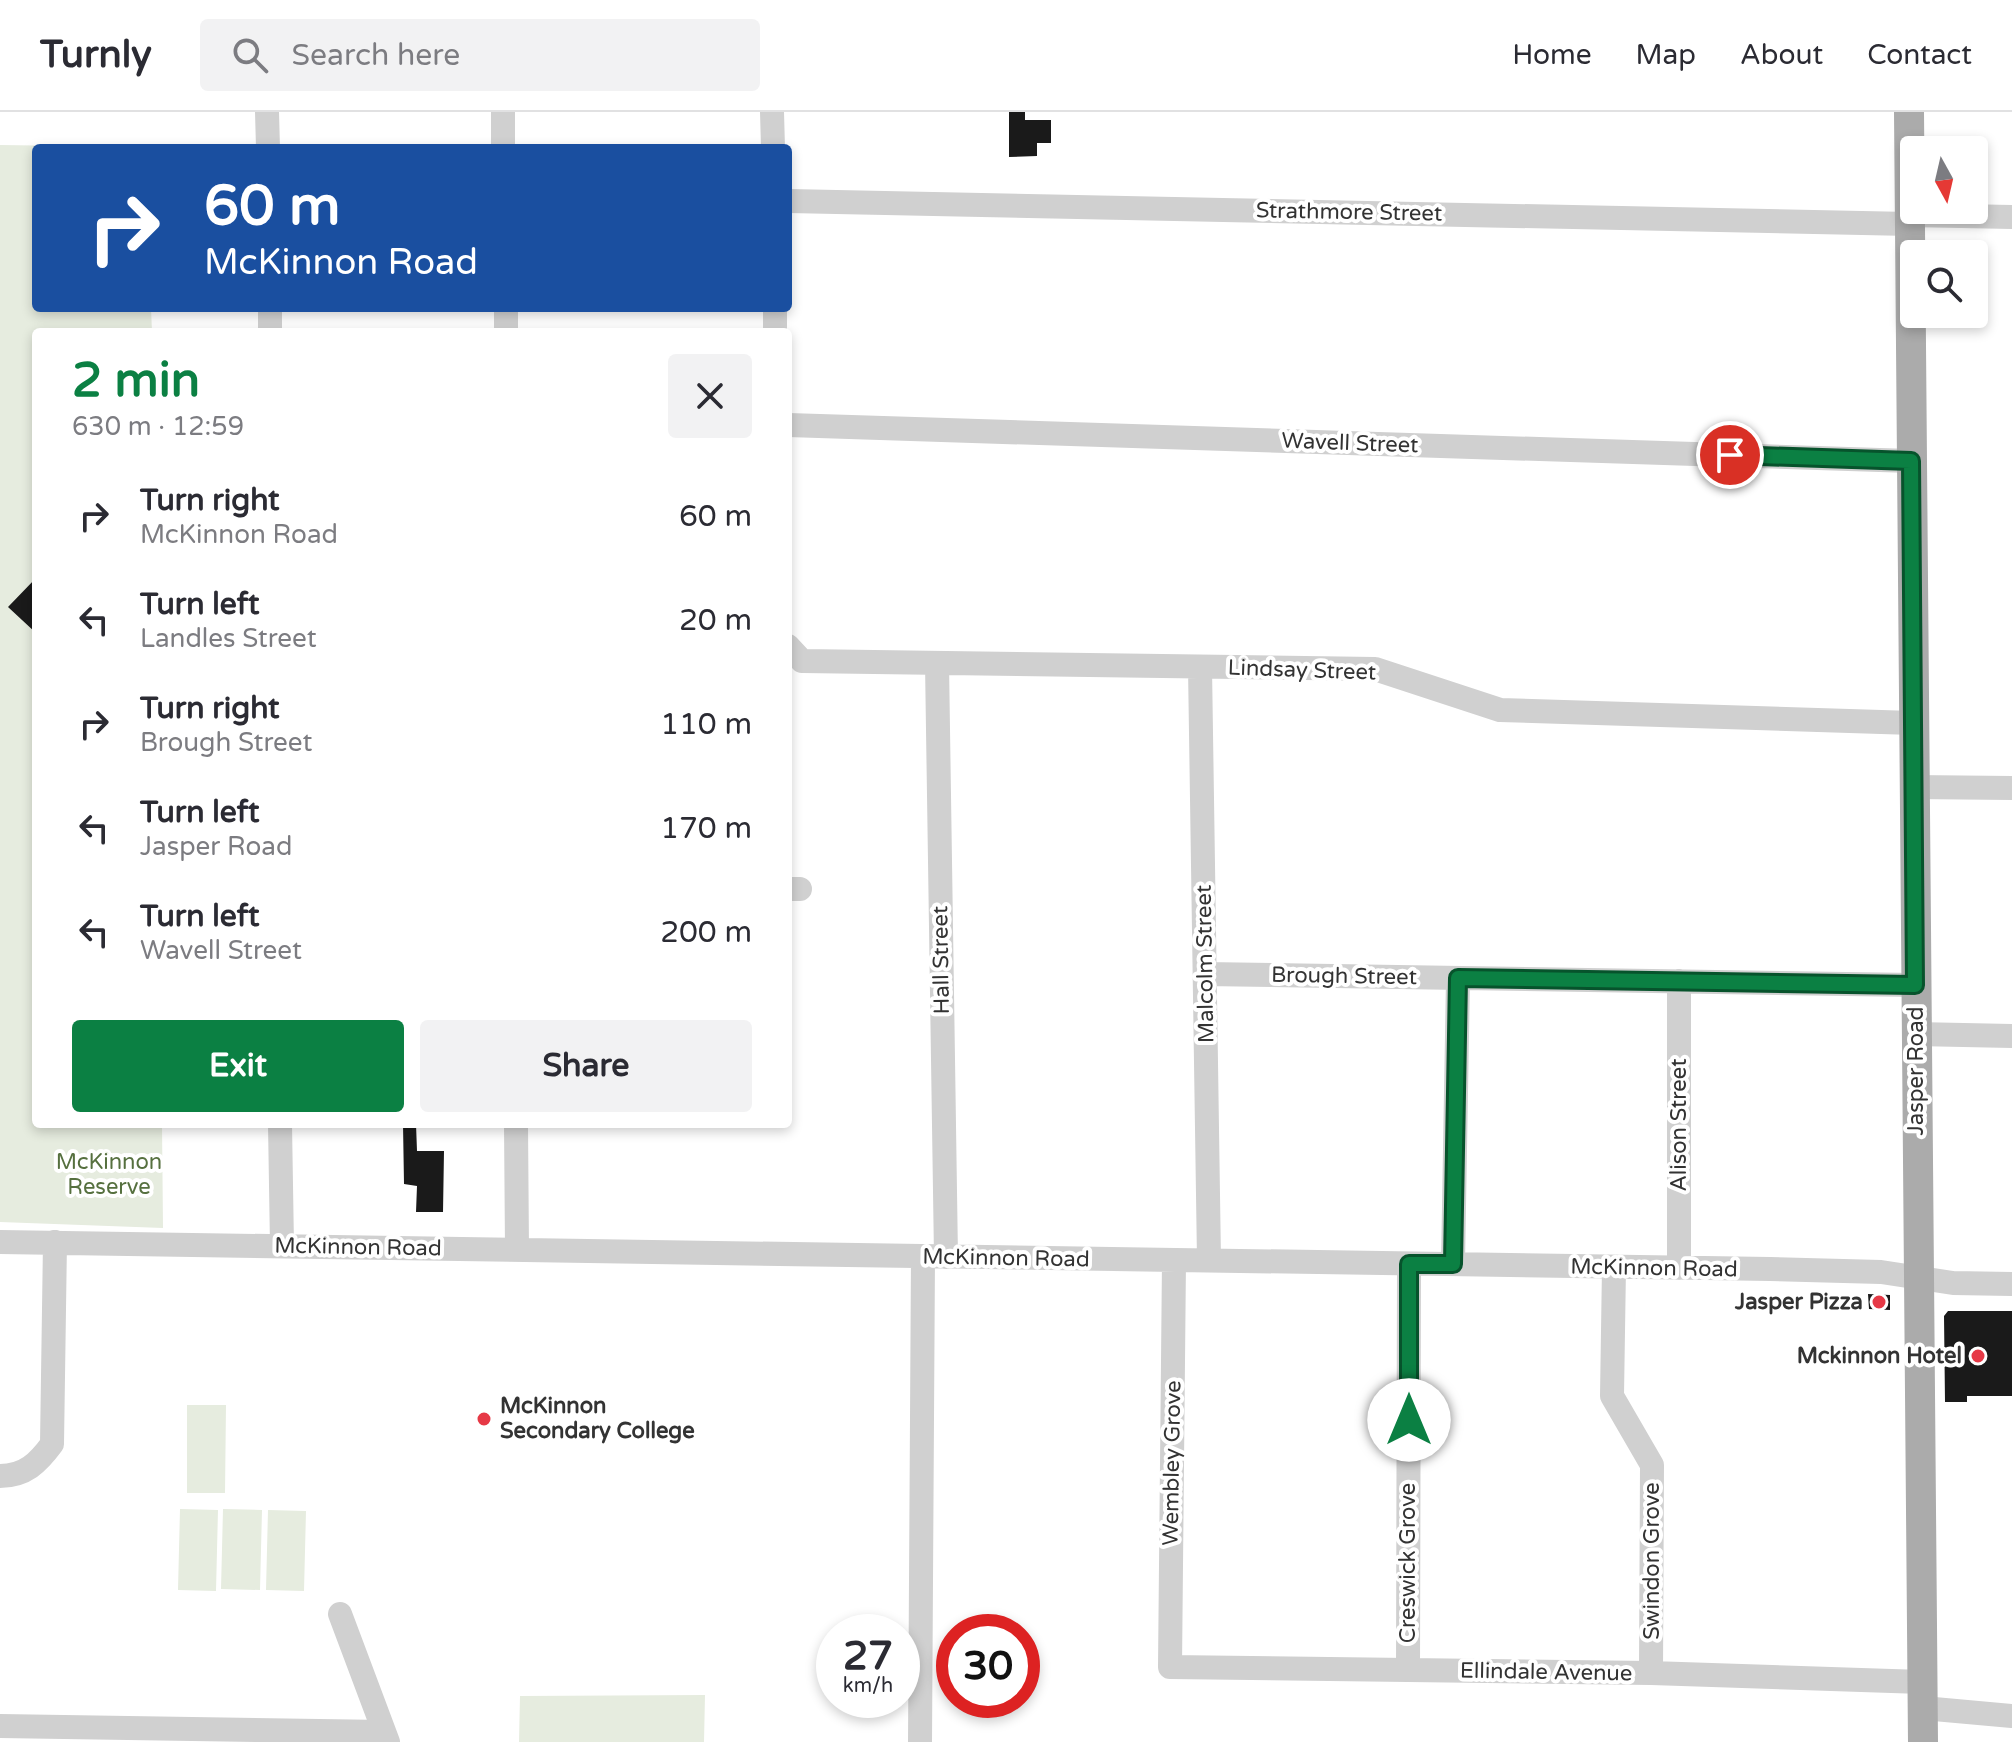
<!DOCTYPE html>
<html lang="en">
<head>
<meta charset="utf-8">
<style>
	:root { --surface:#fff; --page:#f2f2f3; --text:#2b2b33; --muted:#7c7c81; --line:#e1e1e2; --accent:#0b8043 }
	body { margin:0; font-family:"Varela Round",sans-serif; background:var(--page); color:var(--text); height:100vh; display:flex; flex-direction:column; font-size:30px; white-space:nowrap }
	* { box-sizing:border-box; margin:0 }
	p { font-size:26px; color:var(--muted) }
	.icon { flex:none; width:44px; height:44px; fill:none; stroke:currentColor; stroke-width:2; stroke-linecap:round; stroke-linejoin:round }
	.map { position:relative; flex:1; overflow:hidden }
	.details { position:absolute; left:32px; top:216px; width:760px; height:800px; display:flex; flex-direction:column; background:var(--surface); border-radius:8px; box-shadow:0 4px 12px #0003 }
	.details>* { flex:none }
	.banner { position:absolute; left:32px; top:32px; width:760px; height:168px; border-radius:8px; box-shadow:0 4px 12px #0003; background:#1a4fa0; color:#fff; overflow:hidden }
	.needle { width:52px; rotate:172deg }
	.controls { position:absolute; left:1900px; top:24px; display:grid; gap:16px }
	.controls a { display:grid; place-items:center; width:88px; height:88px; border-radius:8px; background:var(--surface); box-shadow:0 4px 12px #0003; font-size:40px }
	.speed { position:absolute; left:816px; top:1502px; display:flex; gap:16px; font-size:40px; font-weight:700; text-align:center }
	.speed>* { display:grid; place-content:center; width:104px; height:104px; border-radius:50%; background:var(--surface); box-shadow:0 4px 12px #0003; line-height:1 }
	.speed small { font-size:20px; font-weight:400 }
	.speed .limit { border:12px solid #d22; background:#fff; color:#111 }
	.pin { position:absolute; display:grid; place-items:center; width:68px; height:68px; color:#fff; margin:-34px; border:4px solid #fff; border-radius:50%; box-shadow:0 2px 8px #0007 }
	.me { position:absolute; width:88px; margin:-44px; rotate:0deg; stroke-linejoin:round; filter:drop-shadow(0 0 6px #0008) }
	.turn { display:flex; align-items:center; gap:28px; height:168px; padding:0 40px; font-size:36px }
	.turn .icon { width:104px; height:104px; stroke-width:2.5 }
	.turn b { display:block; font-size:56px; line-height:68px }
	.round { display:grid; place-items:center; flex:none; width:84px; height:84px; border-radius:8px; background:var(--page) }
	.headline { display:flex; align-items:center; justify-content:space-between; height:136px; padding:0 40px }
	h1 { font-size:48px; font-weight:700; line-height:60px; color:var(--accent) }
	.action { display:flex; gap:16px; margin-top:auto; padding:16px 40px }
	.action a { flex:1; height:92px; border-radius:8px; background:var(--accent); color:#fff; font-size:32px; font-weight:700; line-height:92px; text-align:center }
	.action a+a { background:var(--page); color:var(--text) }
	ul { padding:0; list-style:none }
	li { display:flex; align-items:center; gap:24px; height:104px; padding:0 40px }
	li div { flex:1 }
	li b { display:block; font-size:30px }
	li em { font-style:normal }
	header { display:flex; align-items:center; gap:48px; box-sizing:border-box; height:112px; padding:0 40px; background:var(--surface); border-bottom:2px solid var(--line) }
	header strong { font-size:38px }
	nav { display:flex; gap:44px; margin-inline-start:auto; font-size:28px }
	.search { width:560px; height:72px; background:var(--page); display:flex; align-items:center; gap:20px; box-sizing:border-box; padding:0 28px; border-radius:8px; color:var(--muted); font-size:30px }
	.map>svg:first-child { display:block }
	.green { fill:#e6ecdf }
	.building { fill:#1a1a1a }
	.lines { fill:none; stroke-linecap:round; stroke-linejoin:round }
	.minor { stroke:#d0d0d0; stroke-width:24 }
	.major { stroke:#ababab; stroke-width:30 }
	.route-casing { stroke:#07532c; stroke-width:20 }
	.route { stroke:#0b8043; stroke-width:14 }
	.poi-dot { fill:#e63946; stroke:#fff; stroke-width:3 }
	.labels { text-anchor:middle; dominant-baseline:central; stroke-width:8; stroke-linejoin:round; paint-order:stroke }
	.street-label { font-size:22px; fill:#333; stroke:#fff }
	.park-label { font-size:22px; fill:#56703f; stroke:#fff }
	.poi-label { font-size:22px; font-weight:bold; fill:#333; stroke:#fff; text-anchor:end }
</style>
</head>
<body>
<header>
<strong>Turnly</strong>
<div class="search"><svg class="icon" aria-label="search" viewBox="0 0 24 24"><circle cx="10" cy="10" r="6"/><path d="M15 15l6 6"/></svg>Search here</div>
<nav><a>Home</a><a>Map</a><a>About</a><a>Contact</a></nav>
</header>
<div class="map">
<svg width="2012" height="1630" viewBox="0 0 2012 1630">
	<rect width="100%" height="100%" fill="#fff"/>
	<path class="green" d="M0,33l149,2 -113,1v160h115l1,24h-116v792h126l1,104 -163,-6z
		M187,1293h39l-1,88h-38z
		M180,1397l38,1 -2,81 -38,-1z
		M223,1397l39,1 -2,80 -39,-1z
		M268,1398l38,1 -2,80 -38,-1z
		M705,1583l-1,47h-185l1,-46z"/>
	<path class="building" d="M1009,0h16v8h26v23h-14v13l-28,1z
		M36,466v55l-28,-26z
		M403,1012h13l1,27h27l-1,61h-27l1,-26 -13,-2z
		M1868,1182l22,1v15l-21,-1z
		M1948,1199h64v85h-45v6h-22l-1,-86z"/>
	<g class="lines">
		<path class="minor" d="M267,0l1,36
			M503,0v36
			M772,0l1,36
			M788,89l1122,23
			M1910,103l102,2
			M270,196v24
			M506,196v24
			M775,196v24
			M788,313l1123,36
			M788,534l14,15 573,8 125,41 413,13
			M937,551l9,594
			M1200,555l9,593
			M1913,675l99,1
			M788,777h12
			M1205,862l710,11
			M1915,922l97,2
			M280,1012l2,122
			M516,1012l1,126
			M0,1130l1770,27 111,3 72,11 59,1
			M1174,1148l-4,407 481,6 271,9
			M1453,1152l5,-286
			M1614,1155l-2,129 40,69 -1,208
			M1679,1156v-287
			M0,1364c25,0 38,-13 52,-32l3,-202
			M340,1502l48,128
			M1408,1558l1,-406
			M1923,1596l89,8
			M0,1614l384,6
			M920,1630l3,-486"/>
		<path class="major" d="M1909,0l14,1630"/>
	</g>
	<g class="lines">
		<defs>
			<path id="route" d="M1409,1308v-156h44l5,-286 457,7 -4,-524 -181,-6"/>
		</defs>
		<use href="#route" class="route-casing"/>
		<use href="#route" class="route"/>
	</g>
	<g class="poi-dot">
		<circle cx="1879" cy="1190" r="8"/>
		<circle cx="1978" cy="1244" r="8"/>
		<circle cx="484" cy="1307" r="8"/>
	</g>
	<g class="labels">
		<g class="street-label">
			<text transform="translate(1349 100) rotate(1)">Strathmore Street</text>
			<text transform="translate(1350 331) rotate(2)">Wavell Street</text>
			<text transform="translate(1302 558) rotate(2)">Lindsay Street</text>
			<text transform="translate(941 848) rotate(-91)">Hall Street</text>
			<text transform="translate(1205 852) rotate(-91)">Malcolm Street</text>
			<text transform="translate(1344 864) rotate(1)">Brough Street</text>
			<text transform="translate(1916 959) rotate(-90)">Jasper Road</text>
			<text transform="translate(1679 1013) rotate(-90)">Alison Street</text>
			<text transform="translate(358 1135) rotate(1)">McKinnon Road</text>
			<text transform="translate(1006 1146) rotate(1)">McKinnon Road</text>
			<text transform="translate(1654 1156) rotate(1)">McKinnon Road</text>
			<text transform="translate(1172 1351) rotate(-89)">Wembley Grove</text>
			<text transform="translate(1652 1449) rotate(-90)">Swindon Grove</text>
			<text transform="translate(1408 1451) rotate(-90)">Creswick Grove</text>
			<text transform="translate(1546 1560) rotate(1)">Ellindale Avenue</text>
		</g>
		<g class="park-label">
			<text x="109" y="1050">McKinnon<tspan x="109" dy="25">Reserve</tspan></text>
		</g>
		<g class="poi-label">
			<text x="1863" y="1190">Jasper Pizza</text>
			<text x="1962" y="1244">Mckinnon Hotel</text>
			<text x="500" y="1294" text-anchor="start">McKinnon<tspan x="500" dy="25">Secondary College</tspan></text>
		</g>
	</g>
</svg>
<div class="controls">
<a><svg class="needle" viewBox="-14 -14 28 28"><path d="M0-13l5 13h-10z" fill="#e53935"/><path d="M0 13l5-13h-10z" fill="#7c7c81"/></svg></a>
<a><svg class="icon" aria-label="search" viewBox="0 0 24 24"><circle cx="10" cy="10" r="6"/><path d="M15 15l6 6"/></svg></a>
</div>
<div class="speed"><div>27<small>km/h</small></div><div class="limit">30</div></div>
<div class="pin" style="left:1730px;top:343px;background:#d93025"><svg class="icon" aria-label="arrive" viewBox="0 0 24 24"><path d="M6 21V4h12l-3 4 3 4H6"/></svg></div>
<svg class="me" style="left:1409px;top:1308px" viewBox="-20 -20 40 40"><circle r="19" fill="#fff"/><path d="M0-13L10 11 0 6-10 11z" fill="#0b8043"/></svg>
<div class="banner">
<div class="turn"><svg class="icon" aria-label="right" viewBox="0 0 24 24"><path d="M7 20v-9h11M14 6l5 5-5 5"/></svg><div><b>60 m</b>McKinnon Road</div></div>
</div>
<section class="details">
<div class="headline"><div><h1>2 min</h1><p>630 m · 12:59</p></div><a class="round"><svg class="icon" aria-label="close" viewBox="0 0 24 24"><path d="M6 6l12 12M18 6L6 18"/></svg></a></div>
<ul>
<li><svg class="icon" aria-label="right" viewBox="0 0 24 24"><path d="M7 20v-9h11M14 6l5 5-5 5"/></svg><div><b>Turn right</b><p>McKinnon Road</p></div><em>60 m</em></li>
<li><svg class="icon" aria-label="left" viewBox="0 0 24 24"><path d="M17 20v-9H6M10 6l-5 5 5 5"/></svg><div><b>Turn left</b><p>Landles Street</p></div><em>20 m</em></li>
<li><svg class="icon" aria-label="right" viewBox="0 0 24 24"><path d="M7 20v-9h11M14 6l5 5-5 5"/></svg><div><b>Turn right</b><p>Brough Street</p></div><em>110 m</em></li>
<li><svg class="icon" aria-label="left" viewBox="0 0 24 24"><path d="M17 20v-9H6M10 6l-5 5 5 5"/></svg><div><b>Turn left</b><p>Jasper Road</p></div><em>170 m</em></li>
<li><svg class="icon" aria-label="left" viewBox="0 0 24 24"><path d="M17 20v-9H6M10 6l-5 5 5 5"/></svg><div><b>Turn left</b><p>Wavell Street</p></div><em>200 m</em></li>
</ul>
<div class="action"><a>Exit</a><a>Share</a></div>
</section>
</div>
</body>
</html>
